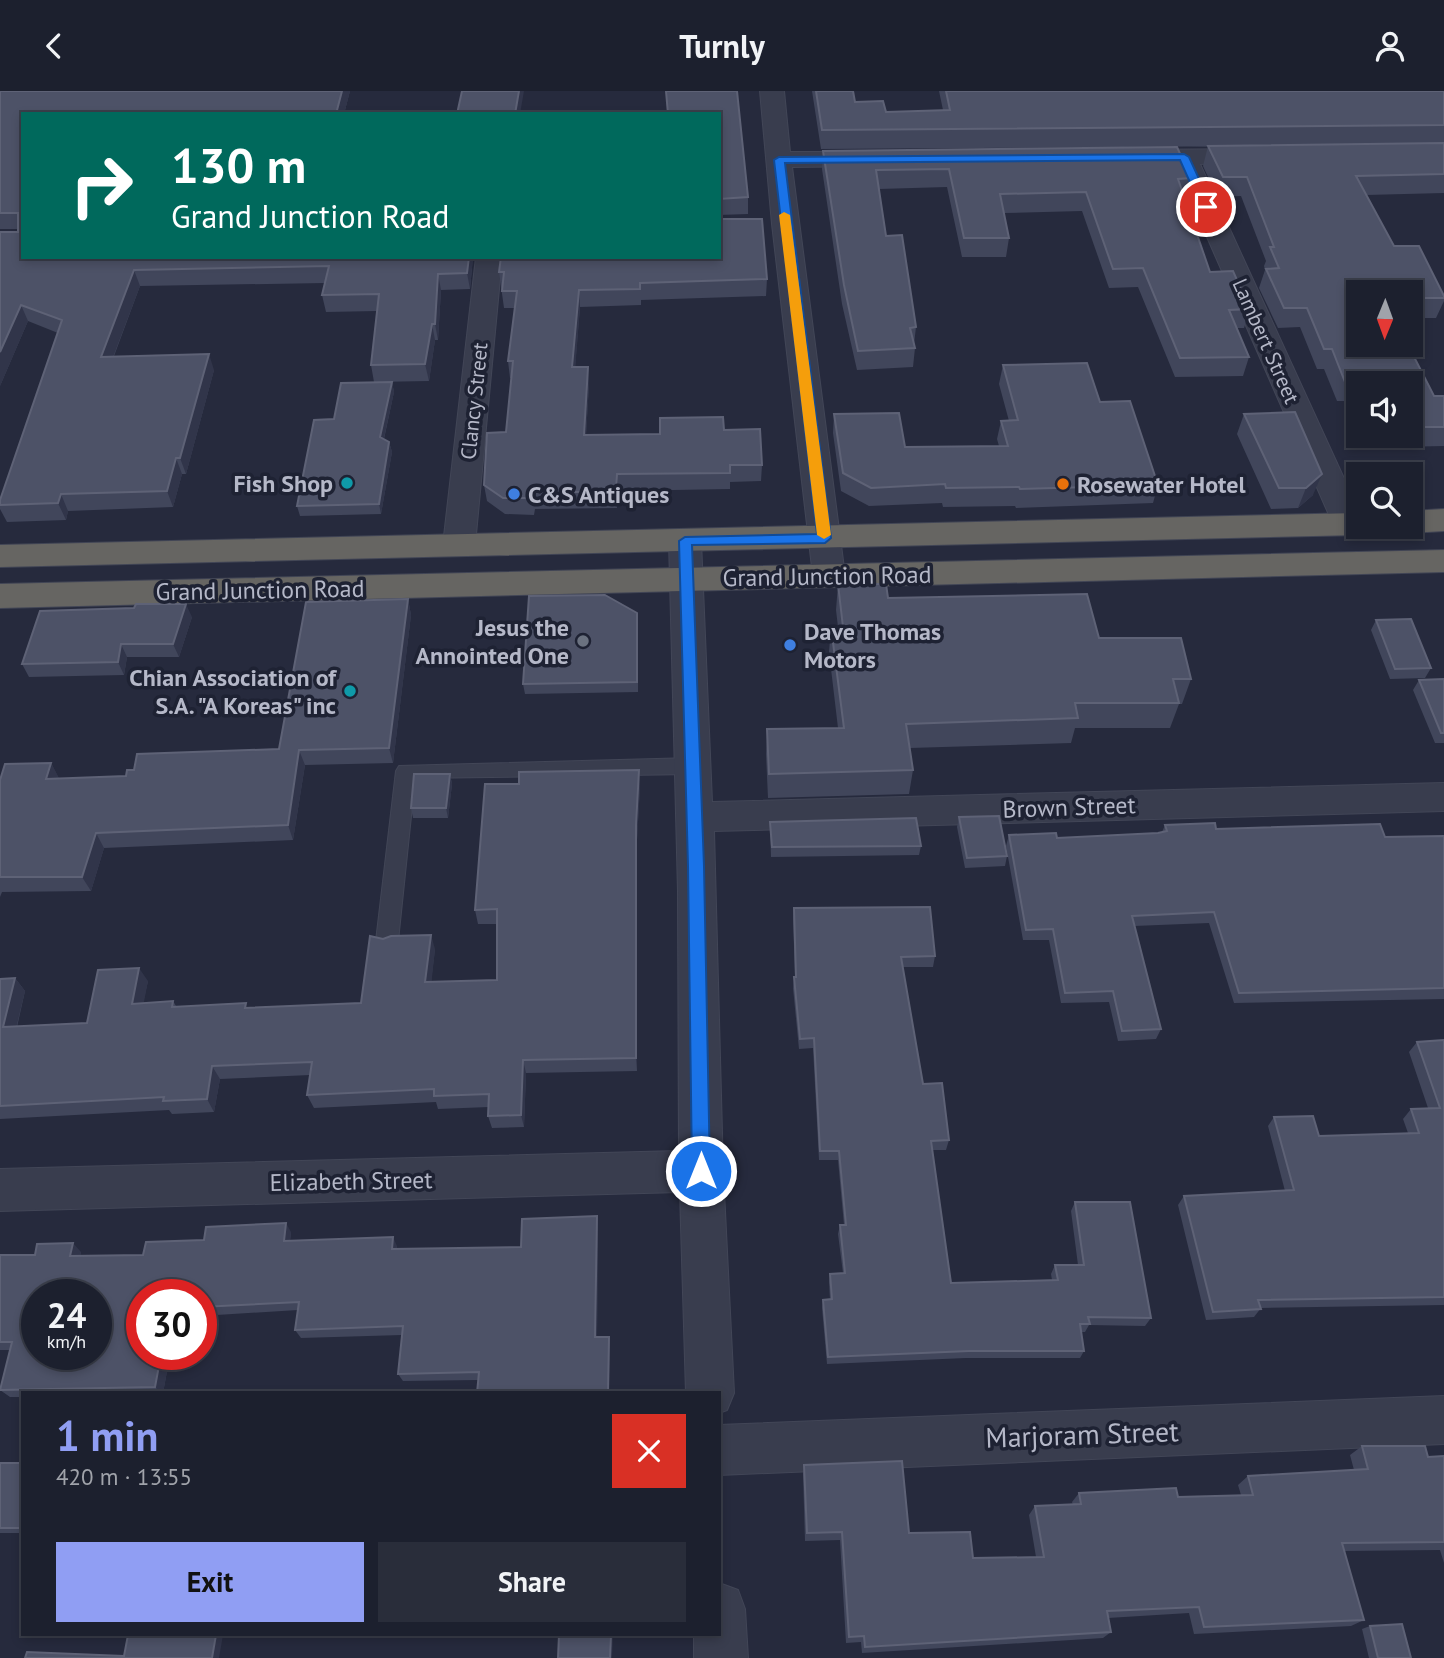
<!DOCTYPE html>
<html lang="en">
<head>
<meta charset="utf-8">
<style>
	:root { --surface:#1c202e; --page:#292d3a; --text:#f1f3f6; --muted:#a0a3aa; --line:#3a3e4a; --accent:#909ef3 }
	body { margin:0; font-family:"PT Sans",sans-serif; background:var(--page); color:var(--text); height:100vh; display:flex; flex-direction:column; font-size:26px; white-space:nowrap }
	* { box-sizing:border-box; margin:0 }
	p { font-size:23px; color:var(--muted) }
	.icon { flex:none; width:38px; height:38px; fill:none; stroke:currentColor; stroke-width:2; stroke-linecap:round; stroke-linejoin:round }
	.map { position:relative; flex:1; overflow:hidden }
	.sheet { position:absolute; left:21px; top:1300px; width:700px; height:245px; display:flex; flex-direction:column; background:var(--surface); border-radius:0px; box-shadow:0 4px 10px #0003,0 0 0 2px var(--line) }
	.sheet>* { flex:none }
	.top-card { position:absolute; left:21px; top:21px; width:700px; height:147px; border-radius:0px; box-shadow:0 4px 10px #0003,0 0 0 2px var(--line); background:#00695c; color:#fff; overflow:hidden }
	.needle { width:46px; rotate:181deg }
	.tools { position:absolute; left:1346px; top:189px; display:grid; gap:14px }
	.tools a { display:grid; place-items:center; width:77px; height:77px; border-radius:0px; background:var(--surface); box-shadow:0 4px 10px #0003,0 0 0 2px var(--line); font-size:35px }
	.speed { position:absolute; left:21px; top:1188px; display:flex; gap:14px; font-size:35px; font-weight:700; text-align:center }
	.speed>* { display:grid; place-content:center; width:91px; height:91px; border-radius:50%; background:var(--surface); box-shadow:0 4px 10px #0003,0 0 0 2px var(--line); line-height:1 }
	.speed small { font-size:18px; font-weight:400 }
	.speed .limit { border:10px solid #d22; background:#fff; color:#111 }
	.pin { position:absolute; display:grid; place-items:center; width:60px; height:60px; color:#fff; margin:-30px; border:4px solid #fff; border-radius:50%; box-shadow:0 2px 7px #0007 }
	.me { position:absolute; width:77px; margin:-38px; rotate:0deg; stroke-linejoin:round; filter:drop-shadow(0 0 5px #0008) }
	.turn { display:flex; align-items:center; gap:24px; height:147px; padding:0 35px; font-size:32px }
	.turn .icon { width:91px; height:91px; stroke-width:2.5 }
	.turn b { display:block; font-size:49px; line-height:60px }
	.round { display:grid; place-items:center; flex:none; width:74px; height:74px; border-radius:0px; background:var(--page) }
	.summary { display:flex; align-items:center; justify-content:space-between; height:119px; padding:0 35px }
	h1 { font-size:42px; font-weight:700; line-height:52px; color:var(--accent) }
	.primary-button { display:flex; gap:14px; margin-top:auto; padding:14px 35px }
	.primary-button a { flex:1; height:80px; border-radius:0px; background:var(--accent); color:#111; font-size:28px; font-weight:700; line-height:80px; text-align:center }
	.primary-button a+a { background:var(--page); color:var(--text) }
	header { display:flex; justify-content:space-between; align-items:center; height:91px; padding:0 35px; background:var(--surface); font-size:32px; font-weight:700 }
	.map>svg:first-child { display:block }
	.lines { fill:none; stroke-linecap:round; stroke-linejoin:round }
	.service-casing { stroke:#424657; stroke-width:2 }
	.minor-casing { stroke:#424657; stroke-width:2 }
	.trunk-casing { stroke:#414555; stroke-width:2 }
	.service { fill:#393d4e; fill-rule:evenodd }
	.minor { fill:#393d4e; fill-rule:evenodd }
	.trunk { fill:#666562; fill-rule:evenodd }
	.wall { fill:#41465b; fill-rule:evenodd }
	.shaded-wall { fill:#31354a }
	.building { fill:#4d5267; stroke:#5e6276; stroke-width:2; fill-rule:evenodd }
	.route { fill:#1a73e8; stroke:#114b97; stroke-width:2 }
	.slow { fill:#f59e0b }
	.culture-dot { fill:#0f9aa8; stroke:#1e2233; stroke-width:2.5 }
	.food-dot { fill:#e8710a; stroke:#1e2233; stroke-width:2.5 }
	.shop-dot { fill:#3f7fe0; stroke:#1e2233; stroke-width:2.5 }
	.worship-dot { fill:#6b7280; stroke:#1e2233; stroke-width:2.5 }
	.labels { text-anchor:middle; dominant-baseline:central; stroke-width:7; stroke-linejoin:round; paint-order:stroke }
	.far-street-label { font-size:21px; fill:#b5b8c8; stroke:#1e2233 }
	.poi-label { font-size:24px; font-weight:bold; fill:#b5b8c8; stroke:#1e2233; text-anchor:end }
	.street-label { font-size:24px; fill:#b5b8c8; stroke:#1e2233 }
	.near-street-label { font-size:28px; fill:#b5b8c8; stroke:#1e2233 }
</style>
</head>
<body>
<header><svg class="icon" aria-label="back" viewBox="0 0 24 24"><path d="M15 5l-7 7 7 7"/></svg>Turnly<svg class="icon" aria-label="person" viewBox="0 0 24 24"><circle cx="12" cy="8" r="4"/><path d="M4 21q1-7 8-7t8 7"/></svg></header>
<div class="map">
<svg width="1444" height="1567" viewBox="0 0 1444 1567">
	<rect width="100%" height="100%" fill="#262a3d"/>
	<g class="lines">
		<defs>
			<path id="service" d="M693,667l7,3 3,5 -3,5 -7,3 -278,4 -17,163 -3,6 -8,3 -8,-3 -3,-6 20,-170 3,-5z"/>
			<path id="minor" d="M760,0h24l6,61h85l9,2 3,5 -3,5 -9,2 -83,1 53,409 -4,8 -12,3 -12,-3 -4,-8 -41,-352z
				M1256,58l9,2 3,5 -3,5 -65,3 158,345v18h5l-3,5 -11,3 -11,-3 -5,-8 -158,-360 -56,-2 -3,-5 3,-5 9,-2z
				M476,166h26l-27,288 -5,8 -11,3 -11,-3 -5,-8z
				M685,439l11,3 5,8 11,261 732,-19v28l-730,20 9,340 11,222 -7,17 -8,3v-20h-33l-6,-201 -680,19v-42l679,-18 -1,-260 -9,-350 5,-8z
				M1444,1305v48l-725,31v-50z
				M719,1492l19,7 7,19 3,49h-54v-23h25z"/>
			<path id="trunk" d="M1444,418v22l-34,2 -13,-6h13v-16z
				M1358,422v14h14l-3,5 -11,3 -1358,32v-22z
				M1444,459v22l-1444,36v-24z"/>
		</defs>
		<use href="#service" class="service-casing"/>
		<use href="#minor" class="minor-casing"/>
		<use href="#trunk" class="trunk-casing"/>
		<use href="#service" class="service"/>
		<use href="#minor" class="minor"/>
		<use href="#trunk" class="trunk"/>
	</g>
	<path class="wall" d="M0,0h350l-6,23h-321l450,143 -3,32 -29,1 -3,50h-3l-6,41 -55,1 -3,-17 6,-54 -51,1 -4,-17 3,-12 -185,3 -26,70 100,14 -28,104h-4l-9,33 -105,4 -2,9 -59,2 -7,-13v-9l58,-167 -30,-12 -28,65 18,-157h-18z
		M812,0h41l2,11 31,10 57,-2 -4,-19h505v102l-78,2 28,51 50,50v5l-8,17h-26v-26h-52l76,104h10v50l-94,2 -1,-30 7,-17h-19l-13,-32h-7l-17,-42 -22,1 -19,-40 6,-18 -1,-4 2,-5 -25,-65 -24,1 -14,-31 5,-20h48l-435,3zM1358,292h52v53h-52z
		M719,23l29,83v17l-29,1z
		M823,60l368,27 -5,19h-2l26,75 40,37 -6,19h-7l12,29 -6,19 -68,1 -37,-90 -29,1 -27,-77 -78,2 5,25 -3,19h-44l-15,-70 -68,2 7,47 30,91 -2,17 1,4 -2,19 -56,3 -15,-66 -20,-135z
		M499,181l268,7 -1,17 -125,4v5l-61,2 -5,60 14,17 -3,51 74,-1 64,-4 38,35 -1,16 -31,1v7l-112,2 -1,17 -82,1 -1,6 -29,-1 -18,-13 -3,-16 22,-53 6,-54h-2l-2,-17 7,-53h-11z
		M1003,274l97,37 58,83 -5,18 -137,5 -1,-2 -72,1 -1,-4 -73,3 -28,-15 -8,-58 1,-19 71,33 94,-1 -2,-7 4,-18h8l-10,-37z
		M392,291l2,10 -10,47 5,3 3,10 -11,62 -81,2 -3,-10 37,-87z
		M1244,323l69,81 -15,13 -27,1 -34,-75z
		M838,493l50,14 211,40 92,41 -9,25h-3l-9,24h-95l-4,15 -161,5 3,22 -4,24 -141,4 -2,-44 1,-25 71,-1 -9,-76 2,-25h7l-2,-17z
		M408,508l3,16 -18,148 -88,2 -12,75 -189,8 -13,43 -89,1 -2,5v-117l51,-17 8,16 67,-3 153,-27z
		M192,526l-13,40h-52l-3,18 -95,2 -7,-13z
		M1376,529l55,48 -6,10 -35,1 -19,-49z
		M638,533v68l-113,2 -2,-10z
		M1444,588v64h-9l-22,-53 6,-10z
		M450,683l2,10 -4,34h-35l-2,-10z
		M640,694l-3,55v231l-111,2 -2,54 -32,1 -4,-12 1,-9 -51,2 -2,-7 -122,6 -7,-13 3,-20 -90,4 -6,33 -42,2 -3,-4 -169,9v-140l15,-1 10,13 -8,36 70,-4 61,-42 -5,22 30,-2 3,5 73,2 112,-5 74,-54 -4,33 66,-2v-56h-19l-3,-14z
		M959,726l48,39 -2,10 -40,2 -8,-41z
		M770,731l151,24 -2,9 -148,2z
		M1165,734l51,4 169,8 59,-1v163l-210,4 -25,-80 -75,3 27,103 -5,10 -38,2 -9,-39 -48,1 -12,-63h-26l-17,-94 3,-11 48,3 101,-5 4,-1z
		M794,817l141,48 -2,11h-30l20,117 26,56 -3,10h-14l19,133 101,-3 -1,-6 4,-9h23l-7,-54 4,-9 76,116 -6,8 -56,-1 -4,7h-4l3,19 -4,7h-114l-139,6 -5,-56 1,-8h7l-1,-18 1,-8 13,-1 -5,-39 2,-9h4l-6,-65h-19l-6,-112 -14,1 -6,-61 1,-11h1l-2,-59z
		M1444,949v265l-183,3 -7,9 -48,3 -28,-115 6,-9 101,-5 -17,-65 6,-9 45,19 89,-3 -5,-14 8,-10 17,-1 -19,-56 8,-10z
		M598,1134l-1,112h12l1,8 -132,35 -75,1 -5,-7 4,-39 -101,3 -6,-8 3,-20 -97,6v-21h-59l28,60 -7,38h-140v4h-13l-10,-7 10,-40h-10v-95h35l46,-3 -1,4 63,-1 61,-15 87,-8 -1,9 107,5v3l124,-2z
		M1362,1355l66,11 16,-1v107l-4,-13 -96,1 20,69 -13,6 -157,8 -5,-21 -81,5 3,14 -8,6 -241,15 -1,-11 -15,1 -6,-103 -35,1 -2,-67 1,-9 105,68 64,25 63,-1 -7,-42 6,-9 38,-1 -1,-3 7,-9 99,4 63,-2 -3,-10 10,-9 106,-6 -4,-15z
		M0,1372h23v70h-23z
		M1370,1535l41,32h-42l-7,-29z"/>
	<path class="shaded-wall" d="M342,0h8l-6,23h-8z
		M519,0h5l-4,23h-5z
		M469,166h4l-3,32 -3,-16z
		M134,179l6,16 -33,87 -6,-16z
		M438,183l3,16 -3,50 -3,-16z
		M579,199l1,17 -6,77 -2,-17z
		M21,214l7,16 -28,65v-34z
		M432,233l3,16 -6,41 -4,-17z
		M209,263l5,16 -28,104 -6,-16z
		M588,276l1,17 -4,68 -1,-17z
		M392,291l2,10 -12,55 -2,-10z
		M389,351l3,10 -11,62 -2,-10z
		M176,367l6,16 -9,33 -6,-16z
		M617,383l1,17 -1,17 -1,-17z
		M1322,383l-9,21 -15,13 8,-20z
		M61,403l7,17 -2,9 -8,-17z
		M408,508l3,16 -18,148 -4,-15z
		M186,513l6,13 -13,40 -6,-13z
		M121,553l6,13 -3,18 -6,-13z
		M299,659l6,15 -12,75 -5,-15z
		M51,672l8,15 -4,16 -9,-15z
		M639,679l1,15 -3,55v231l-1,-13v-233z
		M450,683l2,10 -4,34 -2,-10z
		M96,742l8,15 -13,43 -9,-14z
		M431,844l4,14 -5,47 -5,-14z
		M139,877l9,13 -7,36 -9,-13z
		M15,887l10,13 -12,50 -10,-14z
		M523,969l3,13 -2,54 -3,-12z
		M212,975l8,13 -6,33 -7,-13z
		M597,1125l1,9 -1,120 -2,-8z
		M286,1132l5,9 -2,18 -5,-9z
		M393,1146l4,9 -1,11 -4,-8z
		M73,1152l8,9 -3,13 -8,-9z
		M609,1246l1,8 -1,48h-1z
		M161,1264h9l-7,38h-2l-6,-6z
		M216,1544h7l-4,23h-7z
		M611,1544h2l-1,23h-2z"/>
	<path class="building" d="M0,0h342l-6,23h-313v143h446l-2,16 -29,1 -3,50h-3l-7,40 -54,1 8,-71 -57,1 7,-29 -195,4 -33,87 108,-3 -29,104h-4l-9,33 -106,3 -3,9 -58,2v-5l62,-180 -41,-15 -21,47v-120h18v-19h-18z
		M462,0h57l-4,23h-58z
		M666,0h71l11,106 -29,2v-85h-51z
		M816,0h37l2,11 28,-1 3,11 64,-2 -4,-19h498v34l-622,5z
		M1444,52v31l-88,2 38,70h25l25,50v2h-34v-6h-52v53h50l26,51h10v31h-34v-44h-29l-1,-2 -35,1 -13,-33h-8l-17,-41h-23l-18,-39 13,-1 -9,-21h4l-27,-70h-24l-15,-31z
		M1177,56l14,31 -13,1 32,93 23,-1 17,38 -21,1 20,47 -69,1 -37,-90 -30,1 -27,-77 -86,2 9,44h-45l-15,-69 -73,1 10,66 16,-1 14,92 -6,1 5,20 -57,3 -14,-66 -21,-134z
		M719,128h43l5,60 -127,4v6l-61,1 -7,77h16l-4,68 76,-1v-16l63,-1 1,13 36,-1 2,36h-32v8l-113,1 -1,17 -84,2v5h-29l-19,-13 3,-52 19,-1 7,-71h-5l9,-70h-15l2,-19h-5l2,-15h218z
		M1087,272l13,39 30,-1 28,84 -138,4 -1,-2 -73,1 -1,-4 -74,4 -28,-15 -9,-59 65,-1 6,34 103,-1 -7,-25 17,-1 -15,-55z
		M392,291l-12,55 9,5 -10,62 -82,2 17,-86 20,-1 7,-36z
		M1295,321l27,62 -16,14h-27l-35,-74z
		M838,493h48l2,14 199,-4 12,44h82l10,41h-18l6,24h-104l3,15 -172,6 7,46 -144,4 -2,-45 77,-1 -13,-101h12z
		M605,504l32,18v69l-114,2 6,-88z
		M408,508l-19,149 -90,2 -11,75 -192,8 -14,44h-82v-97l5,-16 46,-1 -5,16 80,-3 1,-6h7l3,-16 142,-5 27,-147z
		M136,513h50l-13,40h-52l-3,18 -96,2 18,-53 94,-3z
		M1411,528l20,49 -36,1 -19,-49z
		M1444,588v54h-3l-22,-53z
		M639,679l-3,55v233l-113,2 -2,55 -33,1 1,-22 -55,2v-7l-127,6 5,-33 -100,4 -5,33 -44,2 1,-4 -164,9v-127l15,-1 -12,49 84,-4 11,-53 41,-2 -7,36 41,-3 -1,6 74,-4 -1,5 116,-5 9,-67 13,3 8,-3 40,-1 -6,47 72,-2v-71l-22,1 10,-126h34v-12z
		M414,683h36l-4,34h-35z
		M999,725l8,40 -40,2 -8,-41z
		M916,727l5,28 -149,1 -2,-25z
		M1215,732l1,6 164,-5 5,13 59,-1v152l-205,5 -25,-81 -82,4 29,113 -39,2 -9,-40 -48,2 -12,-64 -27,1 -17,-95 47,-2 1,5 101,-5 9,-2 -2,-6z
		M930,816l5,49 -34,1 22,127 19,-1 7,57 -18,1 20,142 107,-3 -3,-15h29l-9,-63h55l21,116 -63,-1 2,7h-10l4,27h-115l-141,6 -5,-57 9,-1 -2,-25 15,-1 -5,-48h6l-7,-74h-19l-6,-113 -14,1 -6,-62h2l-2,-69z
		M1444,949v257l-186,3 3,9 -48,3 -29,-116 110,-6 -20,-73 39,-1 6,20 100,-3 -8,-24 29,-1 -23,-66z
		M597,1125l-2,121h14l-1,56h-131l2,-21 -81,2 5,-48 -108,4 4,-28 -98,5v-12h-59v60h19l-6,32 -155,3 12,-48h-12v-87h35l2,-11 36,-1 -3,13 73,-1 3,-13 58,-2 2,-13 80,-4 -2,18 109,-4 -1,12 129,-2 1,-28zM37,1204h59v60h-59z
		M1362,1355h63l3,11 16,-1v86l-102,1 22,77 -160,7 -5,-20 -92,4 4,21 -246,15 -1,-11 -15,1 -7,-105 -35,1 -3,-68 98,-4 7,72 61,-1 3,26 71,-1 -9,-51 46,-2 -2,-11 97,-5 2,9 75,-2 -5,-19 120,-7z
		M0,1372h23v65h-23z
		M1402,1533l9,34h-33l-8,-32z
		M128,1544h88l-4,23h-187l2,-6 97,4z
		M559,1544h52l-1,23h-52z"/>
	<path class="route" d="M1184,63l5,3 23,50 -2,2 -9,-2 -21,-47 -395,3 46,375 -6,5 -133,2 12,321 6,305 -2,6 -7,3 -6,-3 -3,-6 -4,-305 -9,-325 6,-4 132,-3 -43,-374 5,-3z"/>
	<path class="slow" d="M784,121l6,3 41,320 -7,4 -7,-4 -38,-320z"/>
	<g class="culture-dot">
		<circle cx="347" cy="392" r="7"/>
		<circle cx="350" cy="600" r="7"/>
	</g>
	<circle class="food-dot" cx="1063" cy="393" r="7"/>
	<g class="shop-dot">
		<circle cx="514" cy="403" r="7"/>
		<circle cx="790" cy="554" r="7"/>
	</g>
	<circle class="worship-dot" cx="583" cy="550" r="7"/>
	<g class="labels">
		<g class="far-street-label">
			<text transform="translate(1266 250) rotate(66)">Lambert Street</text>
			<text transform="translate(474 310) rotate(-84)">Clancy Street</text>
		</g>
		<g class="poi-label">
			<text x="333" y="392">Fish Shop</text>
			<text x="1077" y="393" text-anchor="start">Rosewater Hotel</text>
			<text x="528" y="403" text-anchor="start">C&amp;S Antiques</text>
			<text x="569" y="536">Jesus the<tspan x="569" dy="28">Annointed One</tspan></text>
			<text x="804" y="540" text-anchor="start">Dave Thomas<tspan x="804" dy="28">Motors</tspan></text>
			<text x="336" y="586">Chian Association of<tspan x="336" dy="28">S.A. "A Koreas" inc</tspan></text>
		</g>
		<g class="street-label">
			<text transform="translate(827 485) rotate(-1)">Grand Junction Road</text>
			<text transform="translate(260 499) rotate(-1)">Grand Junction Road</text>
			<text transform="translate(1069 716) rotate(-2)">Brown Street</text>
			<text transform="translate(351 1090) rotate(-1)">Elizabeth Street</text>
		</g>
		<g class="near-street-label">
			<text transform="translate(1082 1343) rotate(-2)">Marjoram Street</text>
		</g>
	</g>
</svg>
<div class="tools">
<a><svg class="needle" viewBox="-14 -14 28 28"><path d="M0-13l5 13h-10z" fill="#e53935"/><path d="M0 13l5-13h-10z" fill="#a0a3aa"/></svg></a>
<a><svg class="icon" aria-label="sound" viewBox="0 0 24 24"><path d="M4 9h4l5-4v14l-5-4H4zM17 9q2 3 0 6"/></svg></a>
<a><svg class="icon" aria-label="search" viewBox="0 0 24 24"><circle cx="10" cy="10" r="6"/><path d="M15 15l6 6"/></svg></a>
</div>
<div class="speed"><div>24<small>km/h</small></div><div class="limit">30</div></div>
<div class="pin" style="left:1206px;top:116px;background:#d93025"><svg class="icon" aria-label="arrive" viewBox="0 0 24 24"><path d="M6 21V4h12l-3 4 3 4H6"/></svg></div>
<svg class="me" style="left:701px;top:1080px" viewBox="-20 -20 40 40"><circle r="17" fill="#1a73e8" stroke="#fff" stroke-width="3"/><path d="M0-11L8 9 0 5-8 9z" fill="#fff"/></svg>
<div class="top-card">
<div class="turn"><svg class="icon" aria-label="right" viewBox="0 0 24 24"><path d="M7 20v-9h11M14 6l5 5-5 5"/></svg><div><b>130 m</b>Grand Junction Road</div></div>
</div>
<section class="sheet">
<div class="summary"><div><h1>1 min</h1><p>420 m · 13:55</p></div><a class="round" style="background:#d93025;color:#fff"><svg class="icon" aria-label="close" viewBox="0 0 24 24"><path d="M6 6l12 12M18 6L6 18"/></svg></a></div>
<div class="primary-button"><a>Exit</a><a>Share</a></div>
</section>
</div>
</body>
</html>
